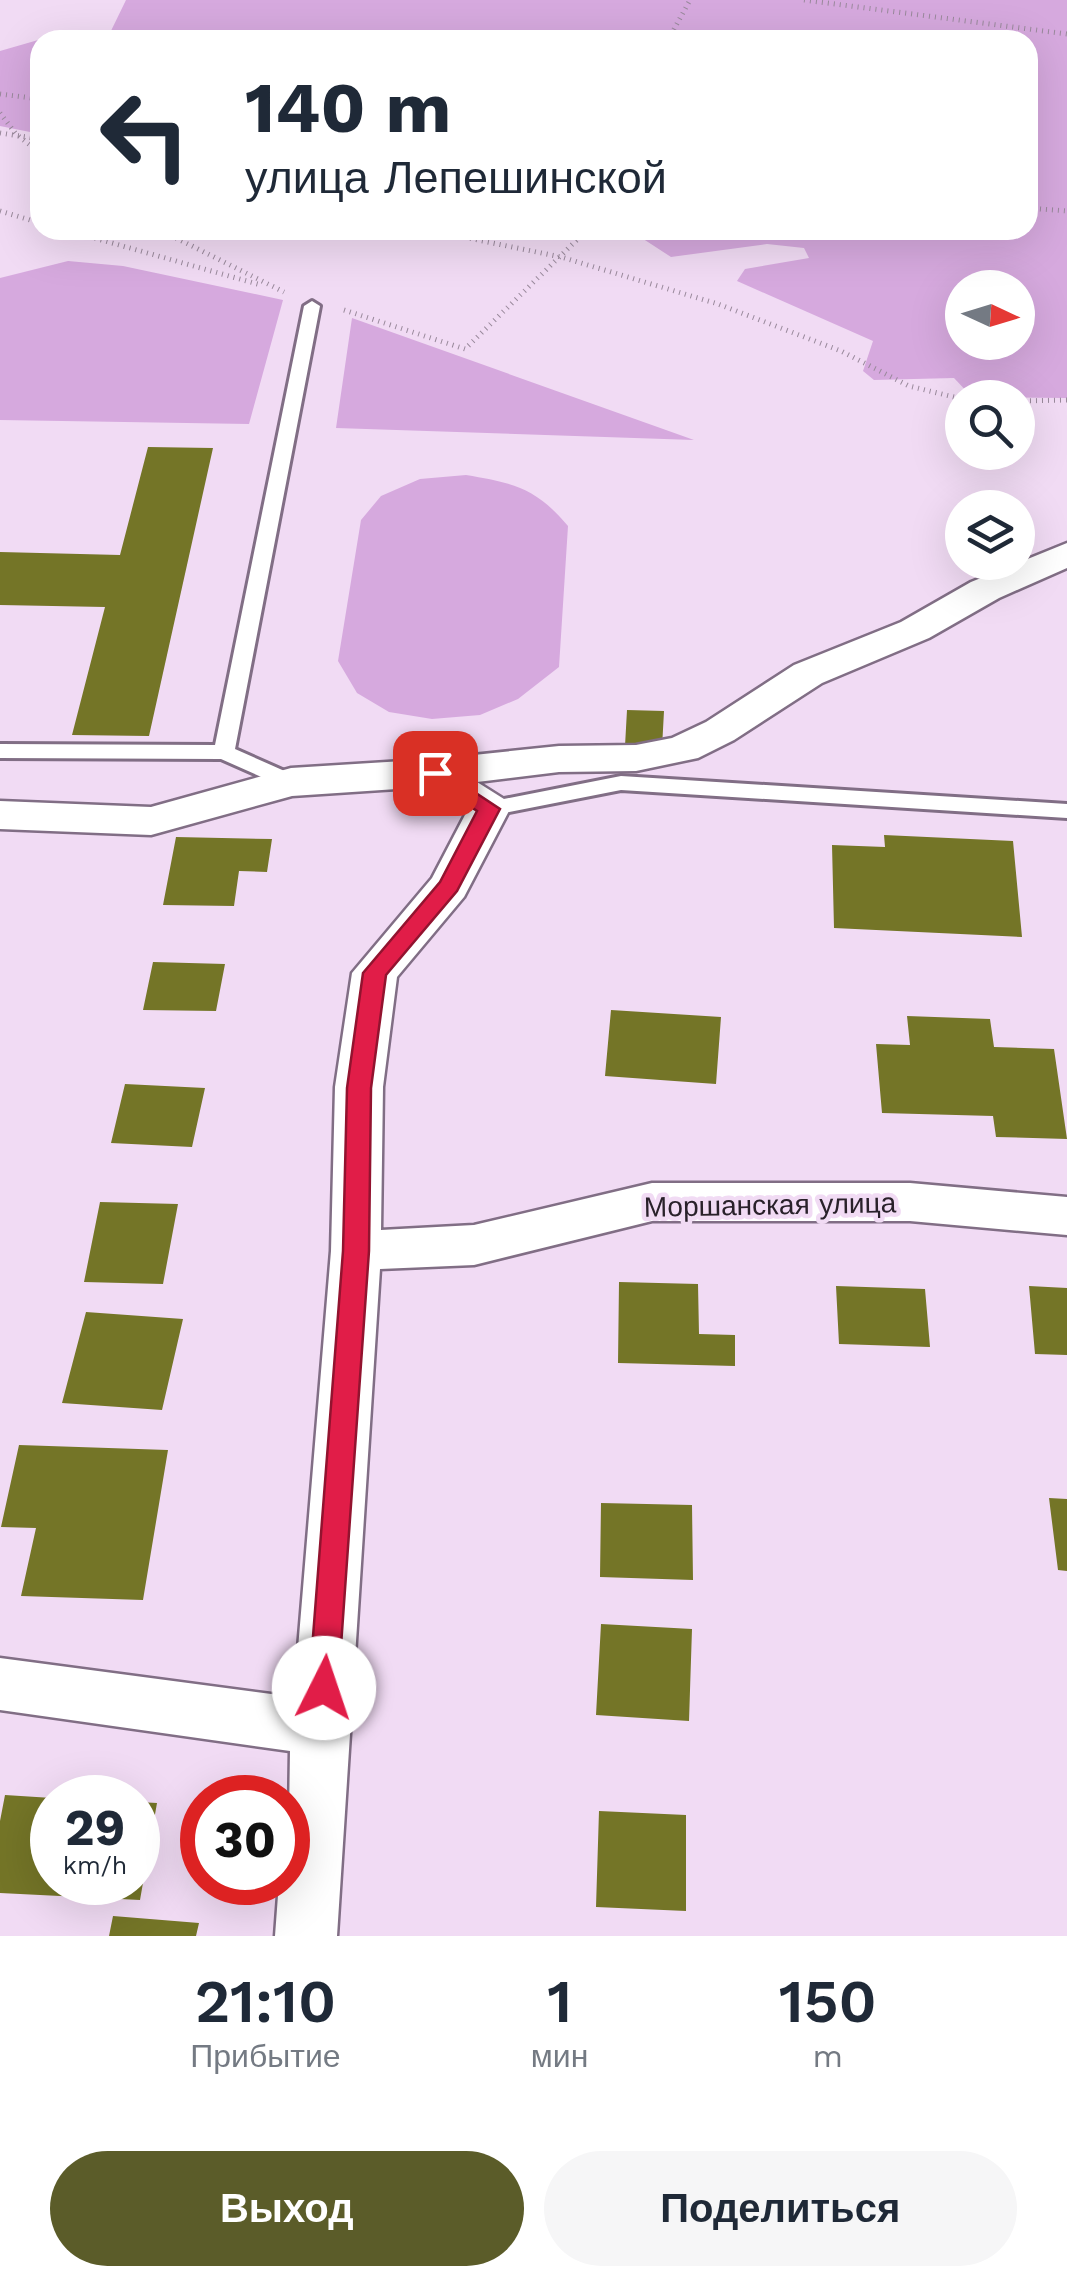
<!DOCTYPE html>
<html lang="ru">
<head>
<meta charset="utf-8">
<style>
	:root { --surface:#fff; --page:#f6f6f7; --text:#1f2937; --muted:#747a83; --accent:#5b5c29 }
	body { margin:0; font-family:"Work Sans",sans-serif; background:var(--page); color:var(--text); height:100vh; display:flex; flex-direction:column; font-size:38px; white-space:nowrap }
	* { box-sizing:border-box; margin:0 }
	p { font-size:32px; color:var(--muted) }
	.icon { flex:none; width:55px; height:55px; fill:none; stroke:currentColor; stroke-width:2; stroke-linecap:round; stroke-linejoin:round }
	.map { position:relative; height:1936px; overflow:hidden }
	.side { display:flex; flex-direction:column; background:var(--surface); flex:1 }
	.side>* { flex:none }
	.hud { position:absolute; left:30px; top:30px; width:1008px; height:210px; border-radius:30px; box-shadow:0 10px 40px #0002; background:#fff; color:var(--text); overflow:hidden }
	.needle { width:65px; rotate:94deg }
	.buttons { position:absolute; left:945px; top:270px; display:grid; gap:20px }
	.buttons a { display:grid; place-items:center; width:90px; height:90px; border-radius:50%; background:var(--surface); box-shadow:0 10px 40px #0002; font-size:50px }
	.speed { position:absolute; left:30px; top:1775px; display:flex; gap:20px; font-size:50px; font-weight:700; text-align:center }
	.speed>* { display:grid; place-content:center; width:130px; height:130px; border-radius:50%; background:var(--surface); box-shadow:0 10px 40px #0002; line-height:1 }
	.speed small { font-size:25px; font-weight:400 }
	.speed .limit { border:15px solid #d22; background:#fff; color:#111 }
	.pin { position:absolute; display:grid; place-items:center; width:85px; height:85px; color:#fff; margin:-42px; border-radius:20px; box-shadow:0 5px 15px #0006 }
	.me { position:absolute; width:110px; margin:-55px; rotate:4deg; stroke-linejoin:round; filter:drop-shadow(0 0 8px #0008) }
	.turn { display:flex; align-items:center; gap:35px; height:210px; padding:0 50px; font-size:45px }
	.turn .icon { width:130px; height:130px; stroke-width:2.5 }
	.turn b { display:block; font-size:70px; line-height:85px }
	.eta { display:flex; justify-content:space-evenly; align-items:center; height:170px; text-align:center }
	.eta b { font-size:60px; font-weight:600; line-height:70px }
	.button { display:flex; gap:20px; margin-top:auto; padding:20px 50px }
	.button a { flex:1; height:115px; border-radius:60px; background:var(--accent); color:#fff; font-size:40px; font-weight:600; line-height:115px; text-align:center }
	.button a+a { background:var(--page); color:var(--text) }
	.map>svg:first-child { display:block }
	.green { fill:#d6a9de; fill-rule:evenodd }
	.building { fill:#747527 }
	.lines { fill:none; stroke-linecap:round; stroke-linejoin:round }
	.service-casing { stroke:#816e85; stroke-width:6 }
	.minor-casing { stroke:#816e85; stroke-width:5 }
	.path { stroke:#99899b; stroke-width:5; stroke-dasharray:1 5; stroke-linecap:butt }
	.service { fill:#fff; fill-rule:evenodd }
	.minor { fill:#fff; fill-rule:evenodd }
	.route { fill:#e11d48; stroke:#92132f; stroke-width:2.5 }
	.labels { text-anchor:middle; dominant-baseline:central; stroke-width:9; stroke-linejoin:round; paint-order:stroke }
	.street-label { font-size:28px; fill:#29212a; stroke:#f1dbf4 }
</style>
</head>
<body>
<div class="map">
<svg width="1067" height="1936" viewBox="0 0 1067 1936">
	<rect width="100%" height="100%" fill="#f1dbf4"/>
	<path class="green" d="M126,0h941v398l-95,-1 -18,-19 -80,2 -11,-9 10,-30 -136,-60 8,-12 64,-11 -5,-10 -37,-4 -96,13 -40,-26 -33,-1h430v-190h-988v94l-40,-8v-75l52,-15 57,-1zM962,288h56v54h-56z
		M68,261l55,5 160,34 -34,124 -249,-4v-142z
		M352,318l342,122 -358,-12z
		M466,475c48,8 70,13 102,51l-9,141 -41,32 -38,16 -48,4 -43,-7 -32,-19 -19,-32 23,-141 20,-24 39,-17z"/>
	<path class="building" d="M148,447l65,1 -64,288 -77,-1 33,-128 -105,-2v-53l120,3z
		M627,710l37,1 -2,37 -37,-2z
		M884,835l129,6 9,96 -188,-9 -2,-83 53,2z
		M176,837l96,2 -5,33 -28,-1 -5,35 -71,-1z
		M153,962l72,2 -9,47 -73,-1z
		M611,1010l110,7 -5,67 -111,-8z
		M907,1016l83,3 4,28 60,2 13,90 -71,-2 -3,-21 -111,-3 -6,-69 34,1z
		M125,1084l80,4 -13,59 -81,-4z
		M100,1202l78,2 -15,80 -79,-2z
		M619,1282l79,2 1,50 36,1v31l-117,-3z
		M836,1286l89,3 5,58 -91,-3z
		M1029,1286l38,2v67l-32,-1z
		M86,1312l97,7 -21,91 -100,-7z
		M19,1445l149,5 -25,150 -122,-4 15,-68 -35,-1z
		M1049,1498l18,1v72l-9,-1z
		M601,1503l91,2 1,75 -93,-3z
		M601,1624l91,5 -3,92 -93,-6z
		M5,1795l47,3v84h86v-80l19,1 -17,97 -140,-7v-72z
		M599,1811l87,4v96l-90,-4z
		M113,1916l86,7 -3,13h-87z"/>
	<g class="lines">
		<defs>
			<path id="service" d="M312,301l8,5 -85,443 63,28 3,5 -3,5h-14l-63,-28 -221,-1v-14l215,1 89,-439z
				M621,776l446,28v14l-446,-28 -132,26 -11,-7 11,-7z"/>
			<path id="minor" d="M1067,543v25l-68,30 -70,40 -107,45 -88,57 -36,18 -62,13 -77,1 -82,10 27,17 6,10 -46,88 -67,80 -14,110 -2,143 93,-5 178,-42h258l157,14v38l-157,-14h-258l-178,44 -94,4 -43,667h-62l4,-54h9l2,-131 -290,-41v-52l294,39 37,-446 4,-164 17,-114 80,-95 34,-65 -39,-26 -135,9 -141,39 -151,-6v-28l151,6 140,-39 144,-9 124,-13 77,-1 36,-7 34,-16 88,-57 107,-43 70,-40z"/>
		</defs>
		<use href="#service" class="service-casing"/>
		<use href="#minor" class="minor-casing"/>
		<path class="path" d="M804,0l263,34
			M668,40l22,-40
			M0,94l40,5
			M0,113l16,21 24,19
			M0,133l40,6
			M1028,208l39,3
			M0,211l40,12
			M66,230l195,55
			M160,230l124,62
			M429,230l132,27 157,47 123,47 68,35 53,13
			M344,310l121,39 122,-119
			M1018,401l49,-1"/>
		<use href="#service" class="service"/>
		<use href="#minor" class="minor"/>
	</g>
	<path class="route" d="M435,766l65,43 -43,82 -71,84 -15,113 -2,163 -31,437 -4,9 -10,4 -11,-4 -4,-9 34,-437 4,-163 16,-115 77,-91 37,-71 -49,-33 -3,-5 3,-5z"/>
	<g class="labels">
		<g class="street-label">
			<text transform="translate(770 1205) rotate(-1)">Моршанская улица</text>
		</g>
	</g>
</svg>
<div class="buttons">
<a><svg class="needle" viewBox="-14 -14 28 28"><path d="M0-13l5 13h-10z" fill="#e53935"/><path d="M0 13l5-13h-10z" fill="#747a83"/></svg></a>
<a><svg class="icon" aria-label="search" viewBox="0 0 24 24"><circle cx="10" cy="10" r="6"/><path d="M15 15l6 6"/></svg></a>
<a><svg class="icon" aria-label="layers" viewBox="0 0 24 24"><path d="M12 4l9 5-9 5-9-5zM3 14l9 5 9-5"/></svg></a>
</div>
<div class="speed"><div>29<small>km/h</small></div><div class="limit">30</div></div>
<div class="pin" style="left:435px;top:773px;background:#d93025"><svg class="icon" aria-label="arrive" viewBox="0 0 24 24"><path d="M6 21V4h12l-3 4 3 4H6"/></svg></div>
<svg class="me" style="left:324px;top:1688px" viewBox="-20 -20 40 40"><circle r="19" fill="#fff"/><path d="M0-13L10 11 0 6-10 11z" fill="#e11d48"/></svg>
<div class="hud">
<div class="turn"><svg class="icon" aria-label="left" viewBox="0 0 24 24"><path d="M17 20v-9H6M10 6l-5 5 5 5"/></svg><div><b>140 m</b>улица Лепешинской</div></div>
</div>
</div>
<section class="side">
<div class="eta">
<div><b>21:10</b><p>Прибытие</p></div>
<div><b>1</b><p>мин</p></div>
<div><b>150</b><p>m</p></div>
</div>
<div class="button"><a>Выход</a><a>Поделиться</a></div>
</section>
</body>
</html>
